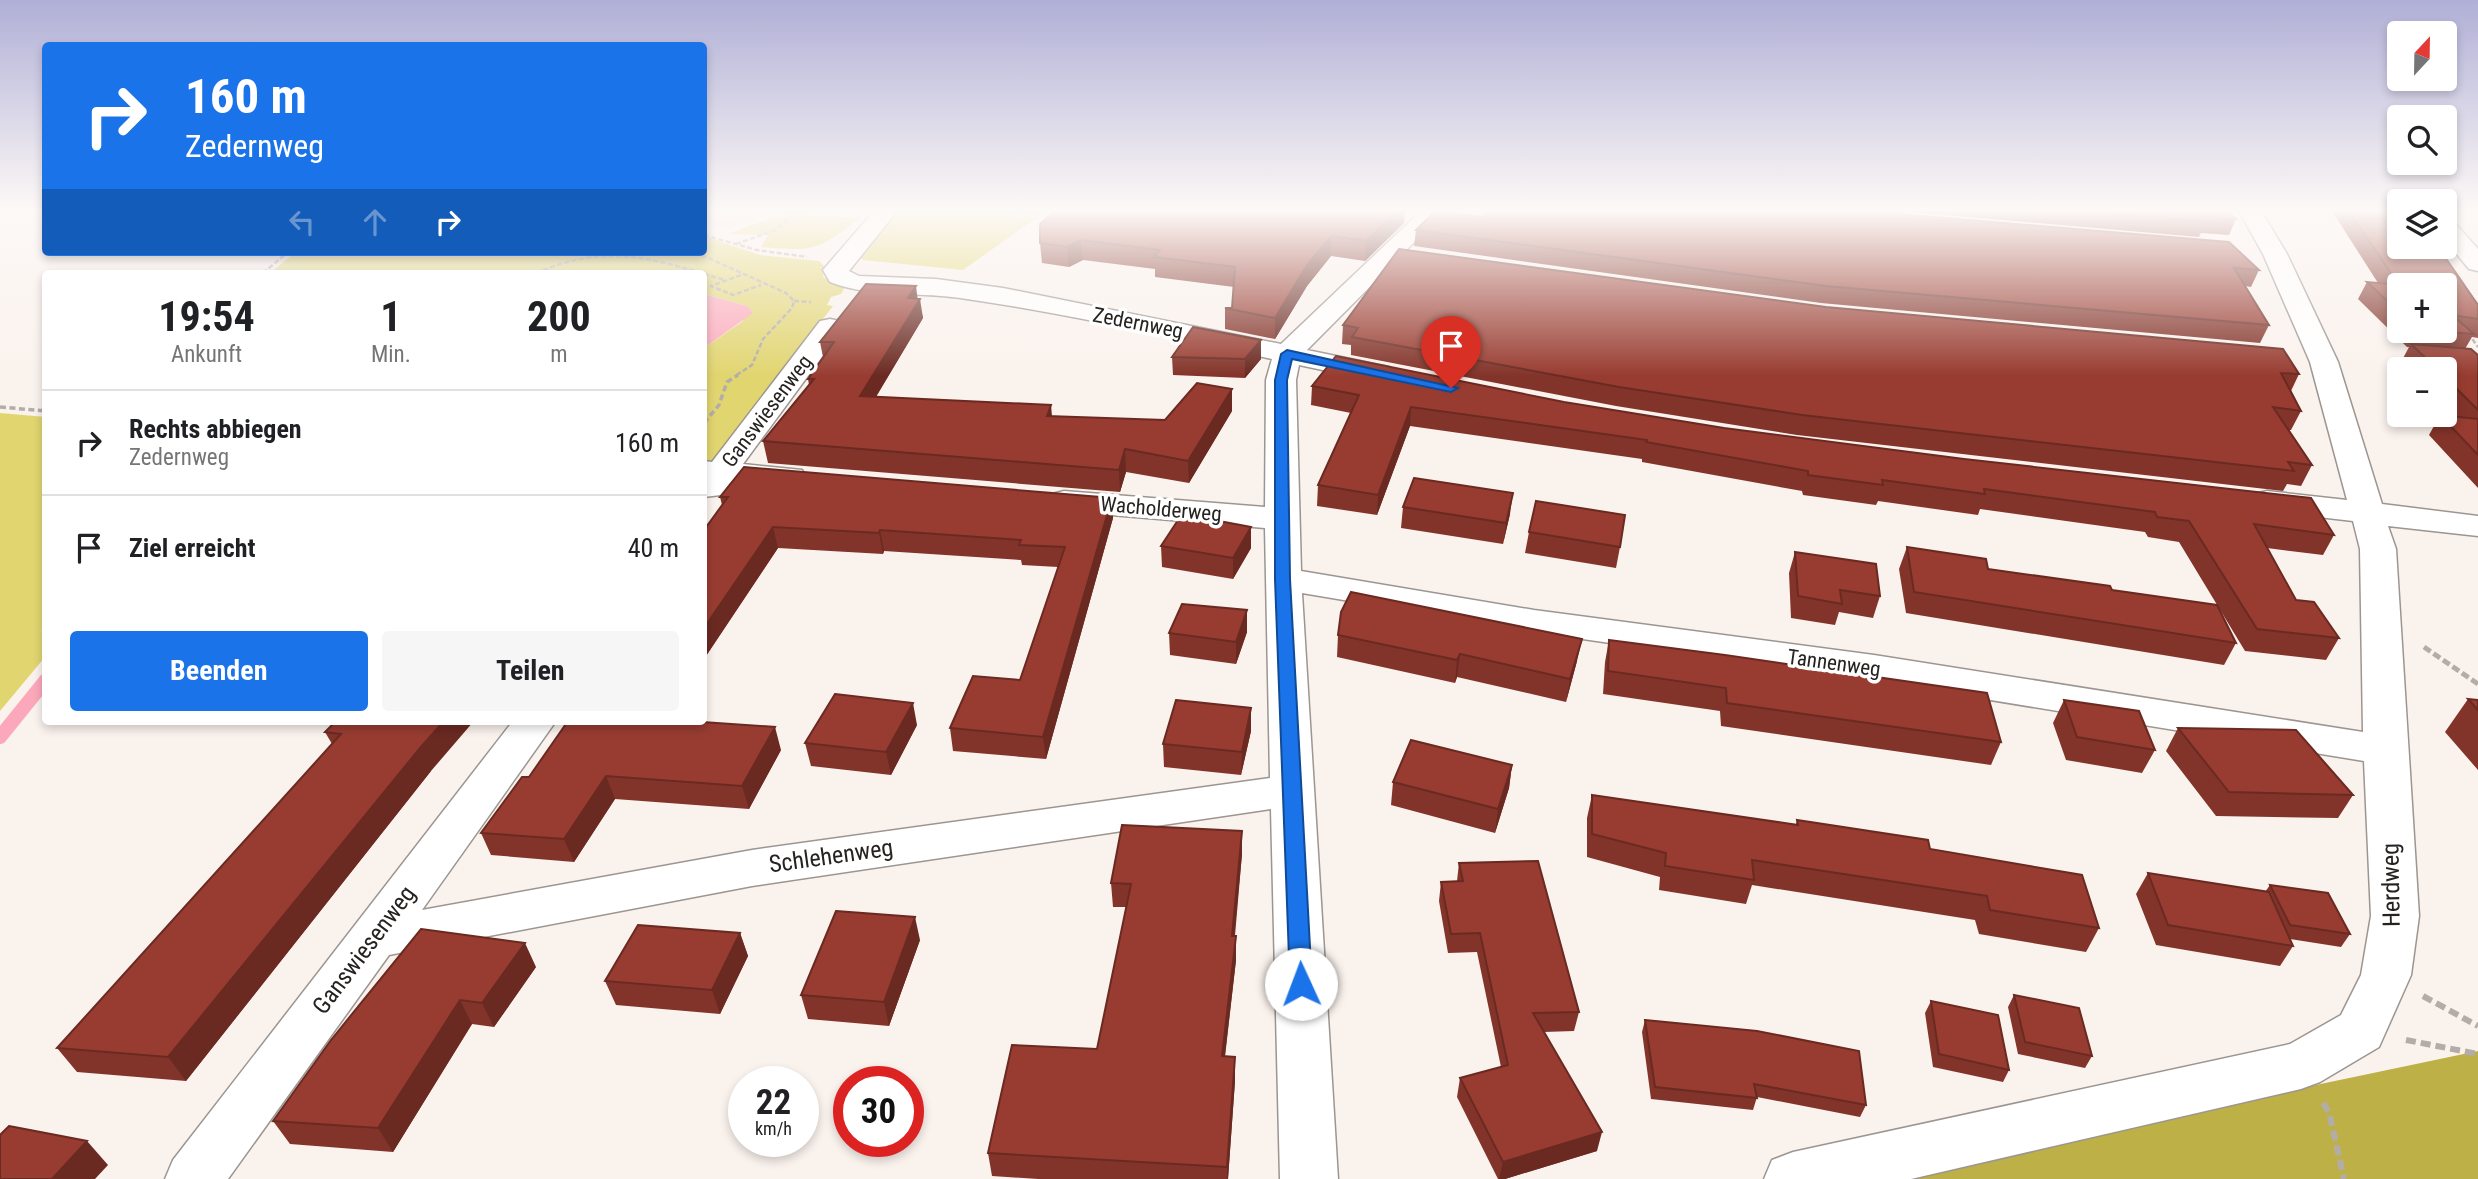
<!DOCTYPE html>
<html lang="de">
<head>
<meta charset="utf-8">
<style>
	:root { --surface:#fff; --page:#f6f6f6; --text:#202124; --muted:#757577; --line:#e0e0e0; --accent:#1a73e8 }
	body { margin:0; font-family:"Roboto Condensed",sans-serif; background:var(--page); color:var(--text); height:100vh; display:flex; flex-direction:column; font-size:26px; white-space:nowrap }
	* { box-sizing:border-box; margin:0 }
	p { font-size:23px; color:var(--muted) }
	.icon { flex:none; width:38px; height:38px; fill:none; stroke:currentColor; stroke-width:2; stroke-linecap:round; stroke-linejoin:round }
	.map { position:relative; flex:1; overflow:hidden }
	.side { position:absolute; left:42px; top:270px; width:665px; height:455px; display:flex; flex-direction:column; background:var(--surface); border-radius:7px; box-shadow:0 4px 10px #0003 }
	.side>* { flex:none }
	.guide { position:absolute; left:42px; top:42px; width:665px; height:214px; border-radius:7px; box-shadow:0 4px 10px #0003; background:#1a73e8; color:#fff; overflow:hidden }
	.needle { width:46px; rotate:22deg }
	.fabs { position:absolute; left:2387px; top:21px; display:grid; gap:14px }
	.fabs a { display:grid; place-items:center; width:70px; height:70px; border-radius:7px; background:var(--surface); box-shadow:0 4px 10px #0003; font-size:35px }
	.speed { position:absolute; left:728px; top:1066px; display:flex; gap:14px; font-size:35px; font-weight:700; text-align:center }
	.speed>* { display:grid; place-content:center; width:91px; height:91px; border-radius:50%; background:var(--surface); box-shadow:0 4px 10px #0003; line-height:1 }
	.speed small { font-size:18px; font-weight:400 }
	.speed .limit { border:10px solid #d22; background:#fff; color:#111 }
	.pin { position:absolute; display:grid; place-items:center; width:60px; height:60px; color:#fff; margin:-72px -30px; border-radius:50% 50% 50% 0; rotate:-45deg; box-shadow:0 0 7px #0007 }
	.pin .icon { rotate:45deg }
	.me { position:absolute; width:77px; margin:-38px; rotate:358deg; stroke-linejoin:round; filter:drop-shadow(0 0 5px #0008) }
	.turn { display:flex; align-items:center; gap:24px; height:147px; padding:0 28px; font-size:32px }
	.turn .icon { width:91px; height:91px; stroke-width:2.5 }
	.turn b { display:block; font-size:49px; line-height:60px }
	.lanes { display:flex; align-items:center; height:66px; padding:0 28px; background:#0003; justify-content:center; gap:35px; direction:ltr }
	.lanes .off { opacity:.35 }
	.eta { display:flex; justify-content:space-evenly; align-items:center; height:119px; text-align:center }
	.eta b { font-size:42px; font-weight:700; line-height:49px }
	.button { display:flex; gap:14px; margin-top:auto; padding:14px 28px }
	.button a { flex:1; height:80px; border-radius:7px; background:var(--accent); color:#fff; font-size:28px; font-weight:700; line-height:80px; text-align:center }
	.button a+a { background:var(--page); color:var(--text) }
	ul { padding:0; list-style:none }
	li { display:flex; align-items:center; gap:21px; height:105px; padding:0 28px; border-top:2px solid var(--line) }
	li div { flex:1 }
	li b { display:block; font-size:26px }
	li em { font-style:normal }
	.map>svg:first-child { display:block }
	.built { fill:#f3e4da }
	.green { fill:#e1d570 }
	.forest { fill:#bdb047 }
	.water { fill:#fca8bb }
	.lines { fill:none; stroke-linecap:round; stroke-linejoin:round }
	.stream { stroke:#fca8bb; stroke-width:14 }
	.minor-casing { stroke:#9c9591; stroke-width:3 }
	.path-far3 { stroke:#b3ada9; stroke-width:2.5; stroke-dasharray:5 2.5; stroke-linecap:butt }
	.path-far2 { stroke:#b3ada9; stroke-width:3.5; stroke-dasharray:6 3.5; stroke-linecap:butt }
	.path-far1 { stroke:#b3ada9; stroke-width:5; stroke-dasharray:8 3.5; stroke-linecap:butt }
	.path { stroke:#b3ada9; stroke-width:6; stroke-dasharray:10 5; stroke-linecap:butt }
	.minor { fill:#fff; fill-rule:evenodd }
	.wall { fill:#83342a; fill-rule:evenodd }
	.shaded-wall { fill:#6a2a22 }
	.building { fill:#983c31; stroke:#6a2a22; stroke-width:2 }
	.route { fill:#1a73e8; stroke:#114b97; stroke-width:2 }
	.labels { text-anchor:middle; dominant-baseline:central; stroke-width:7; stroke-linejoin:round; paint-order:stroke }
	.street-label { font-size:21px; fill:#252220; stroke:#fff }
	.near-street-label { font-size:24px; fill:#252220; stroke:#fff }
</style>
</head>
<body>
<div class="map">
<svg width="2478" height="1179" viewBox="0 0 2478 1179">
	<rect width="100%" height="100%" fill="#faf2ed"/>
	<path class="built" d="M704,211h56l-31,19 -25,-6z"/>
	<path class="green" d="M789,211l6,1 66,6c-45,32 -44,34 -100,29l7,-12 -40,-1z
		M898,211h148l-83,59 -100,-10 -3,-3z
		M704,236l56,19 59,6 6,6 -2,10 22,10 -4,7 -10,3 -4,8 6,1 -122,156 -7,-1v-113l39,-27 4,-15 -43,-12v-21h-434l26,-21h408z
		M0,413l46,4v211l-5,4 4,1v24l-45,54z"/>
	<path class="forest" d="M2478,1051v128h-611z"/>
	<path class="water" d="M704,294l43,12 6,7 -49,35z"/>
	<g class="lines">
		<path class="stream" d="M0,737l46,-57"/>
		<defs>
			<path id="minor" d="M874,211h23l-48,60 10,5 77,3 67,9 278,56 140,-133h24l-138,139 82,17 4,6 -4,6 -10,3 -80,-17 -3,15 5,191 233,39 340,45 489,77 -3,-183 -7,-28 -86,-10 -12,-3 -5,-7 5,-7 12,-3 80,9 -37,-138 -47,-108 -24,-43h22l26,43 51,108 44,142 96,12v20l-90,-10 8,23 23,367 -8,59 -32,72 -59,35 -19,7 -390,90h-147l8,-19 21,-8 497,-108 51,-29 20,-40 10,-59 -7,-155 -490,-80 -340,-49 -232,-39 36,586h-58l-9,-370 -519,77 -363,69 -161,224h-63l8,-19 340,-439h43l-134,189 330,-60 518,-72 -5,-250 -201,-17 -12,-3 -5,-7 5,-7 12,-3 201,16 1,-127 6,-21c-101,-22 -202,-45 -305,-60 -46,-8 -93,0 -137,-17l-7,-12z
				M2445,219l8,2 25,28v22l-9,-2 -24,-29z
				M830,319l10,2 4,6 -101,137 59,6 4,7 -4,7 -12,3 -60,-4 -9,12 -17,2v-36l8,1 108,-141z"/>
		</defs>
		<use href="#minor" class="minor-casing"/>
		<path class="path-far3" d="M704,235l53,15 50,7
			M736,244l40,-14 20,-19
			M695,252l91,41 8,8 -2,7 -29,31 -11,26 -17,11
			M263,273l25,-21
			M536,273c61,-26 103,-19 165,0
			M704,274l21,6
			M741,275l-30,11 22,9 28,-10
			M794,301l17,1
			M2468,333l10,14"/>
		<path class="path-far2" d="M0,407l46,4
			M704,423l15,-18 8,-23 11,-7"/>
		<path class="path-far1" d="M2424,647l54,37"/>
		<path class="path" d="M2423,996l55,30
			M2406,1040l72,14
			M2323,1103l6,9 15,67"/>
		<use href="#minor" class="minor"/>
	</g>
	<path class="wall" d="M1055,211h350l-1,12 -39,38 -34,-5 -24,30 -32,53 -50,-10v-21h7l2,-21 -79,-10v-8l-72,-9 -14,7 -27,-4 -2,-20z
		M1898,211h329l9,8 -7,16 -28,-2 -2,4z
		M2332,211h67l79,94v33l-6,-1 -7,12 13,6v133l-49,-53 11,-20 14,2 -9,-9v-39h-38l-6,-7 8,-15h-2l-49,-48 9,-17 11,1zM2399,285l46,46h-46z
		M1484,217l775,53 -8,17 -6,-1 24,39 -9,18 -439,-40 -407,-57 2,-16z
		M1399,249l900,125 -8,17 10,20 -10,19h-3l24,35 -11,21 -14,-2 -4,7 -486,-56 -181,-29 -265,-51v-10l-9,-1 1,-19z
		M918,298l5,20 -47,79 176,20 113,3 67,-9 -43,72 -63,-11 -6,20 -352,-29 -5,-22 46,-56 -1,-6 15,-22 -3,-15z
		M1172,357l89,2 -16,19 -72,-3z
		M1312,386l252,16 770,133 -11,20 -56,-7 29,52 43,38 -13,22 -81,-9 -66,-109 -31,-5 -3,-5 -165,-23 -2,6 -100,-14 -2,4 -73,-10 -1,-4 -160,-29v-3l-232,-33 -33,89 -60,-9 1,-21 33,-72 -40,-8z
		M720,497l392,1 1,20 -67,241 -93,-8 -3,-23 70,-48 38,-113 -36,-2 -1,-5 -137,-9 -1,3 -105,-6 -74,111v-129l18,-25z
		M1403,507l107,7 -7,30 -102,-16z
		M1251,527v21l-18,31 -71,-12 -1,-21z
		M1529,532l91,15 -4,21 -91,-15z
		M1907,547l81,22 124,21 124,53 -12,22 -318,-52 -7,-44z
		M1795,552l85,44 -7,22 -34,-6 -4,13 -44,-7 -2,-45z
		M1247,632l-11,32 -66,-9 -1,-22z
		M1338,635l239,26 -11,41 -109,-25 -2,6 -118,-26z
		M1609,640l392,102 -10,23 -270,-39 -1,-15 -117,-17 2,-32z
		M2468,699l10,1v70l-33,-38z
		M2064,700l91,50 -13,23 -76,-13 -13,-37z
		M336,721l95,50 -245,310 -109,-9 -20,-24 275,-304 -7,-12z
		M917,725l-26,50 -80,-9 -6,-23z
		M2178,728l175,67 -15,23 -122,-2 -50,-65z
		M1251,731l-10,44 -77,-8 -1,-23z
		M781,750l-32,59 -134,-10 -41,63 -83,-7 -10,-22 48,-56z
		M1512,765l-3,23 -14,45 -104,-28 2,-23z
		M1592,795l204,30 1,-5 133,29 169,79 -13,24 -107,-18 -4,-14 -223,-35 -6,19 -87,-14 1,-13 -73,-20v-39z
		M1242,831v23l-7,82h1v24l-11,97 10,24 -7,98h-190l-46,-3 -4,-23 109,-104 30,-142h-14l-2,-24z
		M1459,863l120,149 -5,19 -30,1 53,119 -92,28h-7l-41,-82 3,-19 41,-11 -24,-115 -29,1 -9,-52 2,-19 16,-1z
		M2148,873l117,19 5,-7 80,49 -9,13 -51,-8 3,7 -13,20 -124,-21 -20,-51z
		M740,933l8,23 -28,58 -104,-9 -11,-24z
		M920,940l-31,86 -81,-7 -7,-24z
		M536,967l-42,60 -22,-3 -79,128 -103,-8 -17,-23 58,-81z
		M2014,995l78,61 -7,12 -67,-14 -10,-47z
		M1931,1001l78,69 -6,12 -70,-15 -8,-54z
		M1645,1020l221,85 -6,12 -103,-20 -4,13 -102,-11 -9,-67z"/>
	<path class="shaded-wall" d="M1398,211h7l-1,12 -39,38 1,-20z
		M1331,236v20l-24,30 -32,53v-21l32,-53z
		M1081,240l2,20 -14,7 -2,-20z
		M916,286l2,16 2,-3 3,19 -60,100 -3,-22 48,-98z
		M1261,340v19l-16,19v-19z
		M1232,389v22l-43,72 -1,-22z
		M1051,405l2,22 -6,-11z
		M1411,407l-1,19 -33,89 1,-20z
		M1125,449l1,23 -6,20 -1,-22z
		M1513,493l-3,21 -7,30 3,-21z
		M1112,498l1,20 -67,241 -3,-22z
		M773,527l5,21 -74,111v-31z
		M1251,527v21l-18,31v-21z
		M880,530l4,21 -1,3 -4,-21z
		M1247,610v22l-11,32v-22z
		M1582,639l-5,22 -11,41 4,-23z
		M1460,654l-3,23 -2,6 2,-23z
		M913,703l4,22 -26,50 -5,-23z
		M1251,708v23l-10,44 1,-23z
		M444,721h30l-43,50 -245,310 -18,-24 252,-309z
		M775,727l6,23 -32,59 -7,-23z
		M1512,765l-3,23 -14,45 3,-24z
		M606,776l9,23 -41,63 -10,-23z
		M1242,831v23l-10,105v-23z
		M915,917l5,23 -31,86 -5,-24z
		M740,933l8,23 -28,58 -8,-24z
		M1236,936v24l-14,120v-24z
		M525,943l11,24 -42,60 -12,-24z
		M460,1000l12,24 -79,128 -15,-24z
		M1235,1057v24l-7,98h-1v-12z
		M1602,1132l-5,19 -92,28h-6l4,-17z
		M87,1141l21,24 -13,14h-43z"/>
	<path class="building" d="M1055,211h343l-32,30 -35,-5 -24,29 -32,53 -50,-10h7l3,-41 -81,-10 6,-7 -79,-10 -14,7 -27,-4v-19z
		M1435,211l49,6 2,-6h378l365,31 30,28 -25,-2 35,57 -443,-39 -410,-56z
		M2086,211h141l9,8 -35,-2 5,4z
		M2349,211h50v36h39l40,58v14l-26,-4 22,19 -41,-3h12v-46h-46v27l-32,-30 32,3z
		M1399,249l427,58 457,42 16,25 -18,-1 20,38 -28,-4 39,58 -24,-3 6,9 -492,-56 -183,-28 -267,-50 6,-9 -15,-3z
		M866,284l50,2 -8,12 12,1 -60,97 191,9 -4,11 118,4 32,-37 35,6 -44,72 -63,-12 -6,21 -356,-29 51,-62h-6l26,-37h-14z
		M1193,327l68,13 -16,19 -73,-2z
		M2411,344l60,5 7,6v55l-33,-33v-8h-8z
		M1336,356l228,46 160,26 240,31 347,39 23,37 -80,-11 42,76 18,2 25,36 -82,-9 -68,-108 -32,-4 -2,-5 -171,-23 1,5 -103,-14 1,5 -75,-10v-4l-162,-29 1,-2 -236,-33 -33,88 -60,-10 41,-90 -47,-9z
		M2440,415l38,4v36z
		M744,467l368,31 -69,239 -93,-9 23,-52 47,4 45,-133 -46,-2 2,-5 -141,-10 -1,3 -106,-6 -69,101v-98l24,-33h-8z
		M1414,478l99,15 -7,30 -103,-16z
		M1536,501l89,14 -5,32 -91,-15z
		M1182,514l69,13 -18,31 -72,-12z
		M1907,547l79,12 2,10 122,17 2,4 105,15 19,38 -322,-51z
		M1795,552l81,12 4,32 -40,-6 2,14 -44,-8z
		M1351,592l231,47 -12,40 -110,-25 -3,6 -119,-25 3,-23z
		M1182,604l65,6 -11,32 -67,-9z
		M1609,640l116,15 262,38 14,49 -274,-39 -1,-15 -118,-17z
		M835,694l78,9 -27,49 -81,-9z
		M2468,699l10,1v10z
		M1176,700l75,8 -9,44 -79,-8z
		M2064,700l75,11 16,39 -78,-13z
		M336,721h108l-24,27 -252,309 -111,-9 284,-314 -16,-2z
		M568,721h120l87,6 -33,59 -136,-10 -42,63 -83,-6 41,-56h7z
		M2178,728l118,2 57,65 -124,-3z
		M1411,740l101,25 -14,44 -105,-27z
		M1592,795l206,30 -1,-5 131,20 2,9 152,26 17,53 -109,-18 -3,-14 -235,-36 2,20 -89,-14 1,-13 -74,-19z
		M1122,825l120,6 -10,105h4l-14,120 13,1 -8,110 -239,-14 24,-108 85,4 34,-165 -20,-1z
		M1538,861l41,151 -46,1 69,119 -99,30 -43,-84 48,-13 -28,-132 -29,1 -10,-52 22,-1 -4,-18z
		M2148,873l121,19 24,54 -125,-21z
		M2270,885l58,8 22,41 -60,-9z
		M836,911l79,6 -31,85 -83,-7z
		M638,925l102,8 -28,57 -107,-9z
		M421,929l104,14 -43,60 -22,-3 -82,128 -105,-7 58,-81z
		M2014,995l65,13 13,48 -67,-14z
		M1931,1001l67,14 11,55 -70,-16z
		M1645,1020l112,11 102,20 7,54 -112,-21 3,14 -102,-11z
		M9,1126l78,15 -35,38h-52v-44z"/>
	<linearGradient id="sky" x2="0" y2="1"><stop stop-color="#b0afd6"/><stop offset="0.56" stop-color="#fdf9f7"/><stop offset="1" stop-color="#fdf9f7" stop-opacity="0"/></linearGradient>
	<rect width="2478" height="376" fill="url(#sky)"/>
	<path class="route" d="M1287,350l171,38 -7,4 -159,-33 -5,21 3,199 22,405 -3,7 -8,2 -8,-2 -3,-7 -15,-405v-199l6,-26z"/>
	<g class="labels">
		<g class="street-label">
			<text transform="translate(1138 323) rotate(11)">Zedernweg</text>
			<text transform="translate(767 411) rotate(-53)">Ganswiesenweg</text>
			<text transform="translate(1161 509) rotate(5)">Wacholderweg</text>
			<text transform="translate(1834 663) rotate(8)">Tannenweg</text>
		</g>
		<g class="near-street-label">
			<text transform="translate(831 856) rotate(-8)">Schlehenweg</text>
			<text transform="translate(2391 885) rotate(-91)">Herdweg</text>
			<text transform="translate(364 950) rotate(-53)">Ganswiesenweg</text>
		</g>
	</g>
</svg>
<div class="fabs">
<a><svg class="needle" viewBox="-14 -14 28 28"><path d="M0-13l5 13h-10z" fill="#e53935"/><path d="M0 13l5-13h-10z" fill="#757577"/></svg></a>
<a><svg class="icon" aria-label="search" viewBox="0 0 24 24"><circle cx="10" cy="10" r="6"/><path d="M15 15l6 6"/></svg></a>
<a><svg class="icon" aria-label="layers" viewBox="0 0 24 24"><path d="M12 4l9 5-9 5-9-5zM3 14l9 5 9-5"/></svg></a>
<a>+</a>
<a>−</a>
</div>
<div class="speed"><div>22<small>km/h</small></div><div class="limit">30</div></div>
<div class="pin" style="left:1451px;top:388px;background:#d93025"><svg class="icon" aria-label="arrive" viewBox="0 0 24 24"><path d="M6 21V4h12l-3 4 3 4H6"/></svg></div>
<svg class="me" style="left:1301px;top:984px" viewBox="-20 -20 40 40"><circle r="19" fill="#fff"/><path d="M0-13L10 11 0 6-10 11z" fill="#1a73e8"/></svg>
<div class="guide">
<div class="turn"><svg class="icon" aria-label="right" viewBox="0 0 24 24"><path d="M7 20v-9h11M14 6l5 5-5 5"/></svg><div><b>160 m</b>Zedernweg</div></div>
<div class="lanes"><svg class="icon off" aria-label="left" viewBox="0 0 24 24"><path d="M17 20v-9H6M10 6l-5 5 5 5"/></svg><svg class="icon off" aria-label="ahead" viewBox="0 0 24 24"><path d="M12 20V5M6 11l6-6 6 6"/></svg><svg class="icon" aria-label="right" viewBox="0 0 24 24"><path d="M7 20v-9h11M14 6l5 5-5 5"/></svg></div>
</div>
<section class="side">
<div class="eta">
<div><b>19:54</b><p>Ankunft</p></div>
<div><b>1</b><p>Min.</p></div>
<div><b>200</b><p>m</p></div>
</div>
<ul>
<li><svg class="icon" aria-label="right" viewBox="0 0 24 24"><path d="M7 20v-9h11M14 6l5 5-5 5"/></svg><div><b>Rechts abbiegen</b><p>Zedernweg</p></div><em>160 m</em></li>
<li><svg class="icon" aria-label="arrive" viewBox="0 0 24 24"><path d="M6 21V4h12l-3 4 3 4H6"/></svg><div><b>Ziel erreicht</b></div><em>40 m</em></li>
</ul>
<div class="button"><a>Beenden</a><a>Teilen</a></div>
</section>
</div>
</body>
</html>
